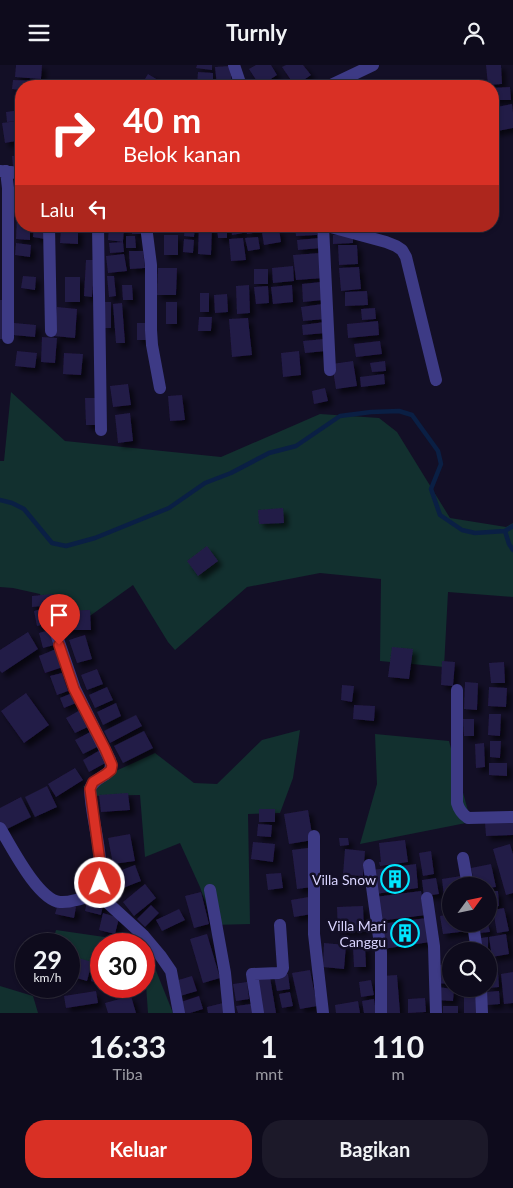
<!DOCTYPE html>
<html lang="id">
<head>
<meta charset="utf-8">
<style>
	:root { --surface:#0e0b1c; --page:#1c1929; --text:#f1f3f6; --muted:#9b9ba3; --line:#2e2b3b; --accent:#d93025 }
	body { margin:0; font-family:Lato,sans-serif; background:var(--page); color:var(--text); height:100vh; display:flex; flex-direction:column; font-size:19px; white-space:nowrap }
	* { box-sizing:border-box; margin:0 }
	p { font-size:16px; color:var(--muted) }
	.icon { flex:none; width:28px; height:28px; fill:none; stroke:currentColor; stroke-width:2; stroke-linecap:round; stroke-linejoin:round }
	.map { position:relative; height:948px; overflow:hidden }
	.details { display:flex; flex-direction:column; background:var(--surface); flex:1 }
	.details>* { flex:none }
	.banner { position:absolute; left:15px; top:15px; width:484px; height:152px; border-radius:20px; box-shadow:0 1px 4px #0004,0 0 0 1px var(--line); background:#d93025; color:#fff; overflow:hidden }
	.needle { width:32px; rotate:57deg }
	.fabs { position:absolute; left:442px; top:812px; display:grid; gap:10px }
	.fabs a { display:grid; place-items:center; width:55px; height:55px; border-radius:50%; background:var(--surface); box-shadow:0 1px 4px #0004,0 0 0 1px var(--line); font-size:25px }
	.speed { position:absolute; left:15px; top:868px; display:flex; gap:10px; font-size:25px; font-weight:700; text-align:center }
	.speed>* { display:grid; place-content:center; width:65px; height:65px; border-radius:50%; background:var(--surface); box-shadow:0 1px 4px #0004,0 0 0 1px var(--line); line-height:1 }
	.speed small { font-size:12px; font-weight:400 }
	.speed .limit { border:8px solid #d22; background:#fff; color:#111 }
	.pin { position:absolute; display:grid; place-items:center; width:42px; height:42px; color:#fff; margin:-51px -21px; border-radius:50% 50% 50% 0; rotate:-45deg; box-shadow:0 0 5px #0007 }
	.pin .icon { rotate:45deg }
	.me { position:absolute; width:55px; margin:-28px; rotate:359deg; stroke-linejoin:round; filter:drop-shadow(0 0 4px #0008) }
	.turn { display:flex; align-items:center; gap:18px; height:105px; padding:0 25px; font-size:22px }
	.turn .icon { width:65px; height:65px; stroke-width:2.5 }
	.turn b { display:block; font-size:35px; line-height:42px }
	.then { display:flex; align-items:center; height:48px; padding:0 25px; background:#0003; gap:10px; font-size:19px }
	.eta { display:flex; justify-content:space-evenly; align-items:center; height:85px; text-align:center }
	.eta b { font-size:30px; font-weight:700; line-height:35px }
	.button { display:flex; gap:10px; margin-top:auto; padding:10px 25px }
	.button a { flex:1; height:58px; border-radius:20px; background:var(--accent); color:#fff; font-size:20px; font-weight:700; line-height:58px; text-align:center }
	.button a+a { background:var(--page); color:var(--text) }
	header { display:flex; justify-content:space-between; align-items:center; height:65px; padding:0 25px; background:var(--surface); font-size:22px; font-weight:700 }
	.map>svg:first-child { display:block }
	.green { fill:#12302f }
	.lines { fill:none; stroke-linecap:round; stroke-linejoin:round }
	.stream { stroke:#0a1f44; stroke-width:4.5 }
	.building { fill:#241b47; filter:url(#shadow) }
	.minor { stroke:#3d3a85; stroke-width:12 }
	.route-casing { stroke:#8d1f18; stroke-width:12 }
	.route { stroke:#d93025; stroke-width:9 }
	.labels { text-anchor:middle; dominant-baseline:central; stroke-width:5; stroke-linejoin:round; paint-order:stroke }
	.poi-label { font-size:14px; fill:#d9d4ff; stroke:#130f26; text-anchor:end }
</style>
</head>
<body>
<header><svg class="icon" aria-label="menu" viewBox="0 0 24 24"><path d="M4 6h16M4 12h16M4 18h16"/></svg>Turnly<svg class="icon" aria-label="person" viewBox="0 0 24 24"><circle cx="12" cy="8" r="4"/><path d="M4 21q1-7 8-7t8 7"/></svg></header>
<div class="map">
<svg width="513" height="948" viewBox="0 0 513 948">
	<defs>
		<filter id="shadow"><feDropShadow dx="4.5" dy="4.5" stdDeviation="2.5" flood-color="#0009"/></filter>
	</defs>
	<rect width="100%" height="100%" fill="#130f26"/>
	<path class="green" d="M11,327l54,49 156,16 99,-43 59,4 18,14 53,86 56,9 7,-4v74l-65,-5 -4,75 -64,-6 1,-82 -61,-6 -73,14 -72,63 -7,-8 -35,-57 -46,33 -38,2 -9,-26 -27,-6 -13,-1v-126h4z
		M300,665l-7,48 -13,35 -32,1 2,110 -37,1 -13,-38 -20,-44 -35,14 -5,-62 -51,1 -6,-10 72,-33 39,30 23,1 45,-44z
		M375,669l74,7 22,81 -111,22 17,-60z
		M56,865l76,11 2,3h-33v17l-32,3v-20h-17z
		M144,892l9,6 20,50h-25z
		M0,921l33,10 5,17h-38z"/>
	<g class="lines">
		<path class="stream" d="M0,435l12,3 12,6 28,34 14,3 29,-8 74,-30 36,-25 26,-10 38,-20 27,-7 44,-30 31,-4 28,-1 13,4 26,36 3,13 -10,25 9,26 22,15 13,3 30,-2 8,-5
			M505,466l4,13 4,6"/>
	</g>
	<path class="building" d="M16,0h26l-1,14 -26,-2z
		M197,0h15v5l-16,-2z
		M256,0h15l6,10 -17,11 -11,-17z
		M286,0h17l8,10 -16,11 -13,-19z
		M486,0h15l1,19 -14,1z
		M230,1l2,19 -15,1 -2,-19z
		M198,7l15,1v13l-16,-1z
		M148,9l20,12h-19l-6,-4z
		M13,15l26,1v5h-18v4l-9,-1z
		M510,22l1,13h-19v-12z
		M512,39l1,9v15l-21,4v-24z
		M21,45v10l-1,1 1,19 -16,3 -3,-20 16,-2 -11,1 -1,-10z
		M12,91h9v9l-8,1z
		M17,150l4,1v10h9v14l-14,-1z
		M34,161h12l-1,13 -12,-2z
		M131,161h9l1,8h-9z
		M185,161h10l-1,11 -10,-1z
		M199,161h13l-1,29 -13,-1z
		M217,161h10v12h-9z
		M231,161h12v7l-11,2z
		M246,161h12l1,6 -12,2z
		M295,161h22v9l-21,1z
		M109,162l15,1 -1,14 -15,-2z
		M61,163l17,1v15l-18,-1z
		M279,164l2,13 -17,3 -2,-13z
		M164,170h14v20h-14z
		M333,170h20v8l-20,1z
		M126,171h9l1,12h-10z
		M258,172l2,12 -12,2 -3,-13z
		M243,173l3,22 -15,1 -2,-22z
		M320,173l1,10 -23,2 -1,-10z
		M184,174l10,1 -1,13 -10,-1z
		M123,177l1,10 -14,1 -1,-10z
		M16,178l15,2 -1,12 -15,-2z
		M338,180h19l1,19 -19,1z
		M129,186h14l2,17 -15,1z
		M321,188l3,25 -28,2 -3,-25z
		M124,189l3,17 -19,2 -2,-17z
		M86,195h9l-3,37 -8,-1z
		M293,201l1,15 -21,2 -1,-15z
		M359,202l2,22 -20,2 -2,-23z
		M158,203h19l-1,27h-19z
		M254,204h14v15h-14z
		M23,211l13,1 -1,13 -14,-2z
		M107,211h7l2,20 -7,1z
		M65,212h15v25h-15z
		M321,217l2,18 -20,2 -1,-18z
		M122,220h10l1,15h-10z
		M249,220l1,28 -13,1 -1,-28z
		M292,220l1,17 -20,2 -2,-17z
		M268,221l1,17 -13,1 -2,-17z
		M367,226l1,14 -23,1v-14z
		M200,228h9v19h-9z
		M227,229l1,18 -13,1 -1,-18z
		M0,235h4l-1,39h-3z
		M105,237h6v26h-6z
		M166,237h11v22h-11z
		M122,238l3,40h-9l-3,-39z
		M323,239l2,15 -22,2 -2,-14z
		M57,242l20,2 -2,29 -21,-2z
		M375,243l1,11 -14,1 -1,-11z
		M199,252h13l-1,14h-13z
		M248,253l4,37 -20,2 -3,-38z
		M378,256l1,14 -31,3 -1,-14z
		M325,257l1,11 -23,2 -1,-10z
		M14,258l22,2 -1,12 -22,-2z
		M137,258h10v17h-10z
		M42,272l15,1 -2,25 -14,-1z
		M325,274l1,12 -21,2 -2,-12z
		M380,276l2,13 -26,3 -2,-13z
		M17,286l20,2 -2,15 -20,-2z
		M299,286l2,24 -18,2 -2,-24z
		M64,288l19,1 -2,21 -18,-1z
		M353,296l4,25 -21,3 -4,-25z
		M385,296l1,10 -14,1 -2,-9z
		M384,309l1,10 -24,3 -1,-10z
		M128,319l3,21 -18,2 -3,-21z
		M325,323l3,13 -14,3 -2,-13z
		M182,330l3,25 -15,1 -2,-25z
		M85,333h11l1,27h-11z
		M130,348l3,28 -15,2 -3,-28z
		M283,443l1,15 -25,1 -1,-14z
		M207,481l11,15 -20,15 -11,-15z
		M53,529v11l-21,2v-11z
		M45,543l4,15 -12,3 -3,-15z
		M90,545l1,20h-31l-1,-19z
		M50,565l4,15 -11,3 -4,-15z
		M28,567l10,17 -36,24 -2,-2v-21z
		M85,570l7,24 -15,4 -8,-23z
		M392,582l21,2 -4,30 -21,-2z
		M56,584l7,18 -18,6 -6,-17z
		M442,596l13,1 -2,24 -12,-1z
		M504,597l1,21h-14l-2,-20z
		M97,604l6,15 -16,6 -6,-15z
		M62,608l6,18 -11,4 -7,-19z
		M465,617l13,1 -1,27 -13,-1z
		M342,620l12,1 -2,16 -11,-2z
		M107,622l6,13 -18,8 -6,-13z
		M489,622l18,1 -1,19 -18,-1z
		M26,628l23,32 -25,18 -23,-32z
		M72,628l4,10 -12,5 -4,-10z
		M116,638l5,13 -18,9 -6,-13z
		M354,640l21,1 -1,15 -21,-2z
		M82,644l8,17 -15,7 -9,-15z
		M489,649h12l-1,22 -12,-1z
		M136,650l6,11 -32,17 -6,-12z
		M463,654h11v17h-10z
		M94,665l7,15 -18,9 -8,-14z
		M144,666l9,17 -30,15 -9,-17z
		M490,676h11l-1,17 -10,-1z
		M484,678l1,24 -9,1 -1,-24z
		M102,684l7,12 -20,11 -6,-12z
		M489,698h18v13l-18,-1z
		M75,703l8,12 -27,17 -8,-13z
		M47,721l10,21 -22,10 -10,-20z
		M128,728l2,17 -29,2 -2,-17z
		M21,732l10,20 -28,14 -3,-5v-18z
		M259,744h16v13h-16z
		M308,745l5,30 -24,4 -5,-30z
		M513,756v14l-27,1 -1,-14z
		M258,759l14,1 -1,12 -14,-1z
		M130,769l5,27 -22,3 -5,-26z
		M339,773h9l1,7 -9,1z
		M405,775l3,22 -28,4 -1,-4h2l-2,-19z
		M253,777l22,2 -2,18 -22,-3z
		M510,779l3,10v39l-7,2 -13,-46z
		M308,783l4,39 -15,2 -5,-39z
		M345,784l20,2 -2,25 -20,-1z
		M431,786l3,23 -11,2 -4,-23z
		M416,799l2,24 -43,6 -3,-24z
		M491,799l5,23 -7,1v-2h-14l-4,-18z
		M135,800l6,16 -26,10 -6,-16z
		M281,808l2,15 -15,2 -2,-16z
		M461,811l2,10h-12v9l-7,1 -2,-17z
		M436,813l3,16 -15,2 -2,-16z
		M145,819l11,14 -22,18 -11,-14z
		M421,826l5,24 -47,6 -4,-24z
		M489,826h9l1,15 -10,1z
		M201,827l8,32 -15,4 -9,-32z
		M88,832l16,4 -3,14 -16,-4z
		M309,832l3,17 -18,3 -3,-17z
		M58,838l18,4 -2,11 -19,-4z
		M151,840l8,8 -14,14 -8,-8z
		M363,841l1,24 -26,2 -1,-25z
		M504,843l5,23 -12,2 -4,-23z
		M179,844l6,11 -23,11 -6,-11z
		M103,848l16,5 -4,16 -16,-4z
		M451,849v10h16l1,7 -25,3 -3,-18z
		M427,853l3,24 -47,7 -3,-25z
		M477,859h11l2,8 -12,1z
		M207,869l13,44 -17,5 -13,-44z
		M506,869l3,20 -17,3 -3,-20z
		M488,872v14h-6l-1,-13z
		M324,878l22,2 -2,24 -21,-2z
		M365,880l1,22h-12l-1,-21z
		M78,893l14,4 -5,19 -14,-4z
		M96,898l5,1v20l-10,-3z
		M436,900h15v19l-15,-1z
		M310,905l7,36 -17,3 -8,-36z
		M489,907h9l1,15 -10,1z
		M513,907v31l-9,1 -3,-30z
		M288,909l2,15 -13,2 -3,-15z
		M397,910l3,38h-15l-3,-37z
		M192,911l5,15 -17,5 -5,-15z
		M270,912l6,36h-16l-6,-33z
		M371,915l3,15 -13,2 -2,-15z
		M247,917l2,17 -13,2 -3,-17z
		M437,922l17,2 -1,12 -16,-1z
		M96,926l2,12 -32,5 -2,-12z
		M499,926l1,13 -13,1 -1,-13z
		M290,927l3,14 -11,2 -3,-14z
		M464,927h12l1,21h-13z
		M131,931l5,17h-28l-3,-10z
		M199,931l4,13 -13,4h-6l-3,-11z
		M425,933l1,14 -18,1v-14z
		M374,934l2,14h-12l-2,-12z
		M358,936l2,12h-24l-1,-8z
		M223,938l2,10h-17l-1,-6z
		M251,939l2,9h-15l-2,-7z
		M443,941h15v7h-15z"/>
	<g class="lines">
		<path class="minor" d="M234,0l7,21
			M329,21l44,-21
			M0,106l21,2
			M6,106l2,17v150
			M49,161l2,105
			M98,161l3,204
			M146,161l5,39v65l1,15 8,43
			M323,161l7,144
			M327,161l59,16 10,4 6,4 4,7 30,123
			M50,551l25,73 35,71c5,18 -15,14 -20,29 1,34 17,69 7,104
			M457,625v113c2,7 5,11 11,15l45,-1
			M0,763c11,18 38,72 60,74 12,1 26,-5 37,-9l47,43 16,19 11,16 8,42
			M314,771v98l9,79
			M463,793l5,28
			M369,800l12,87v61
			M210,825l15,83 4,40
			M427,833l7,48 2,67
			M473,859l4,27
			M481,924l1,24
			M258,948l-6,-39 26,-1 3,-1 2,-4 -3,-43"/>
	</g>
	<g class="lines">
		<defs>
			<path id="route" d="M59,580l15,44 31,60 7,16 -1,5 -5,4 -13,8 -3,7 11,80 -1,14"/>
		</defs>
		<use href="#route" class="route-casing"/>
		<use href="#route" class="route"/>
	</g>
	<defs>
		<symbol id="building-ring" viewBox="-11 -11 22 22"><circle r="9.5" fill="#130f26" stroke="#00e5ff" stroke-width="1.5"/><path d="M-4-6H4V6H1V3H-1V6H-4ZM-2.5-4.3h1.7v1.8h-1.7ZM.8-4.3h1.7v1.8H.8ZM-2.5-1h1.7V.8h-1.7ZM.8-1h1.7V.8H.8Z" fill="#00e5ff"/></symbol>
	</defs>
	<g fill-rule="evenodd">
		<use href="#building-ring" x="379" y="798" width="32" height="32"/>
		<use href="#building-ring" x="389" y="852" width="32" height="32"/>
	</g>
	<g class="labels">
		<g class="poi-label">
			<text x="376" y="814">Villa Snow</text>
			<text x="386" y="860">Villa Mari<tspan x="386" dy="16">Canggu</tspan></text>
		</g>
	</g>
</svg>
<div class="fabs">
<a><svg class="needle" viewBox="-14 -14 28 28"><path d="M0-13l5 13h-10z" fill="#e53935"/><path d="M0 13l5-13h-10z" fill="#9b9ba3"/></svg></a>
<a><svg class="icon" aria-label="search" viewBox="0 0 24 24"><circle cx="10" cy="10" r="6"/><path d="M15 15l6 6"/></svg></a>
</div>
<div class="speed"><div>29<small>km/h</small></div><div class="limit">30</div></div>
<div class="pin" style="left:59px;top:580px;background:#d93025"><svg class="icon" aria-label="arrive" viewBox="0 0 24 24"><path d="M6 21V4h12l-3 4 3 4H6"/></svg></div>
<svg class="me" style="left:100px;top:818px" viewBox="-20 -20 40 40"><circle r="17" fill="#d93025" stroke="#fff" stroke-width="3"/><path d="M0-11L8 9 0 5-8 9z" fill="#fff"/></svg>
<div class="banner">
<div class="turn"><svg class="icon" aria-label="right" viewBox="0 0 24 24"><path d="M7 20v-9h11M14 6l5 5-5 5"/></svg><div><b>40 m</b>Belok kanan</div></div>
<div class="then">Lalu<svg class="icon" aria-label="left" viewBox="0 0 24 24"><path d="M17 20v-9H6M10 6l-5 5 5 5"/></svg></div>
</div>
</div>
<section class="details">
<div class="eta">
<div><b>16:33</b><p>Tiba</p></div>
<div><b>1</b><p>mnt</p></div>
<div><b>110</b><p>m</p></div>
</div>
<div class="button"><a>Keluar</a><a>Bagikan</a></div>
</section>
</body>
</html>
